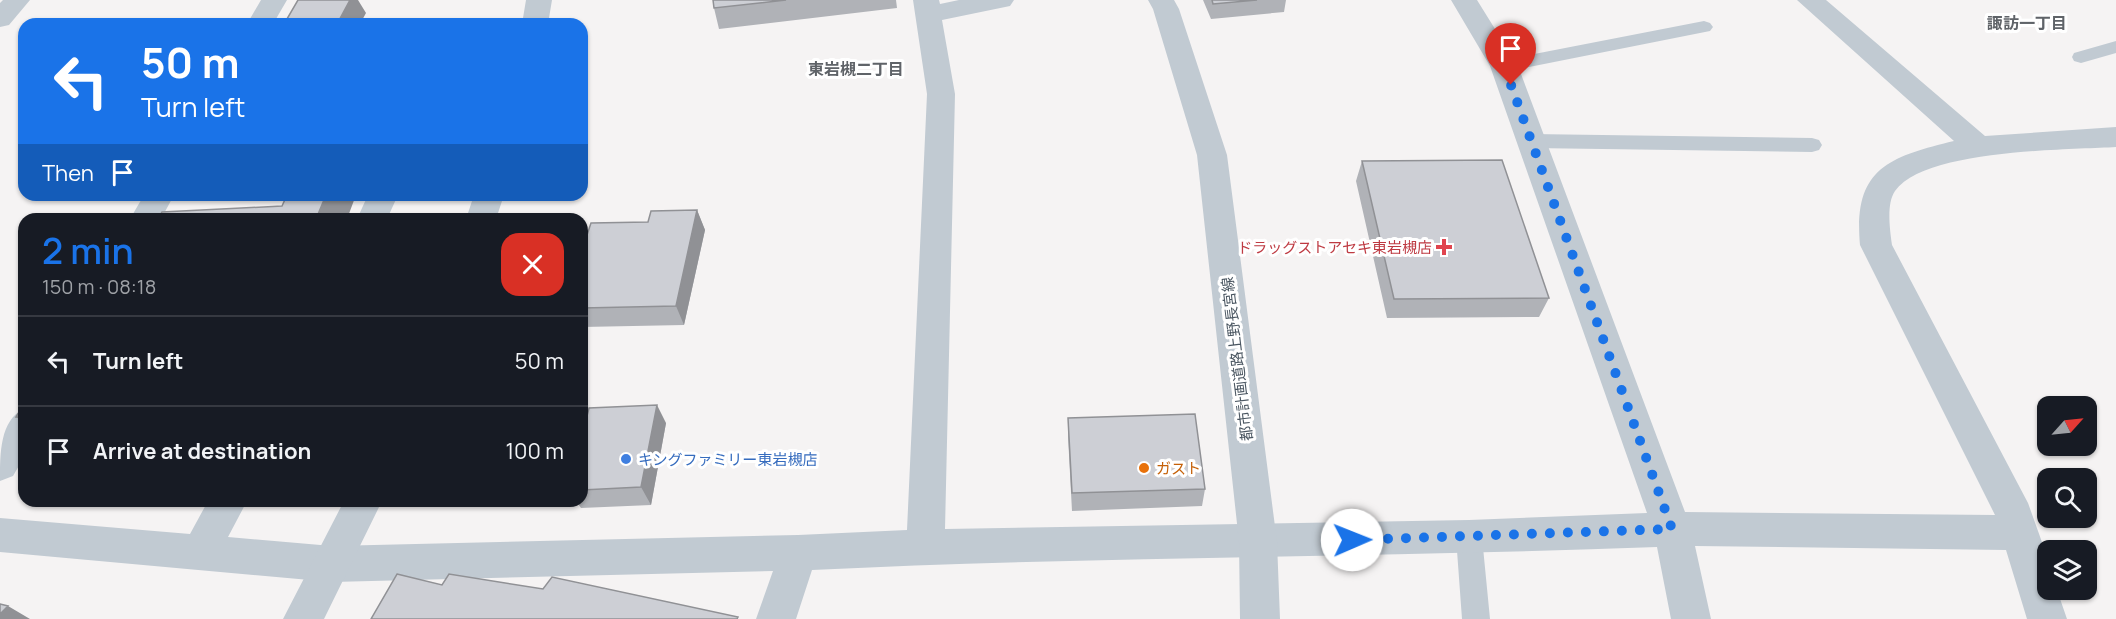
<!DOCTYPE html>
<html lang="en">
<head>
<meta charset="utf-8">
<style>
	:root { --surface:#171b24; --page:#242831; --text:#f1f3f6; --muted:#9ea1a6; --line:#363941; --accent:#1a73e8 }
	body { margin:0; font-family:Manrope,"Noto Sans JP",sans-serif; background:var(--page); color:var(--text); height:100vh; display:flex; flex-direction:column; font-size:22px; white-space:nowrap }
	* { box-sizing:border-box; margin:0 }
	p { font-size:20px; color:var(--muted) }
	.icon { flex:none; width:33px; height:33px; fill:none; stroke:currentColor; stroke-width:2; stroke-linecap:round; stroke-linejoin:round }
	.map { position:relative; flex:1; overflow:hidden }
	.panel { position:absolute; left:18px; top:213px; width:570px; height:294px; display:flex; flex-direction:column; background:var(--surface); border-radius:18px; box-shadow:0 2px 4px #0004 }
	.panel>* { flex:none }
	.top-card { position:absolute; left:18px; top:18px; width:570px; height:183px; border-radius:18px; box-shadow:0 2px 4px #0004; background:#1a73e8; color:#fff; overflow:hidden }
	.needle { width:39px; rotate:63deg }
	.buttons { position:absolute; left:2037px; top:396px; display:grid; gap:12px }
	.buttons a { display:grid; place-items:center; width:60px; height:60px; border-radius:12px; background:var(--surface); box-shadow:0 2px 4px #0004; font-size:30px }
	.pin { position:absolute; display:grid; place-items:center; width:51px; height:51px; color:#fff; margin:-62px -26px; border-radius:50% 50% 50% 0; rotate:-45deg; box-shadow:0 0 6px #0007 }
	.pin .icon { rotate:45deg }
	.me { position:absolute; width:66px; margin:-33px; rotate:89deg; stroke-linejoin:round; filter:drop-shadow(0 0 4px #0008) }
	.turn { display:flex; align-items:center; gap:21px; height:126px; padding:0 24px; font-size:27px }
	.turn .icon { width:78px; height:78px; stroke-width:2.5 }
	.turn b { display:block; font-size:42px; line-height:51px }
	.then { display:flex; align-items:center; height:57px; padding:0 24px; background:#0003; gap:12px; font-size:22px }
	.round { display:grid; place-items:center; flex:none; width:63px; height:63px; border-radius:18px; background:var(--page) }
	.headline { display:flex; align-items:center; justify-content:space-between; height:102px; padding:0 24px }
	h1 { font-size:36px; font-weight:600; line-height:45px; color:var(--accent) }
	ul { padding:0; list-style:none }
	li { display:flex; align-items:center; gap:18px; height:90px; padding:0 24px; border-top:2px solid var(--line) }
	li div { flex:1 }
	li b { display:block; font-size:22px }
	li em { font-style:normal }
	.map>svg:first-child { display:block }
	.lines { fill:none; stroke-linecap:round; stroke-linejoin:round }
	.service { fill:#c1cad2; fill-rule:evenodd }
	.minor { fill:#c1cad2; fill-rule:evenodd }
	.tertiary { fill:#c1cad2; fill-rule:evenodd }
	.wall { fill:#b0b2b7 }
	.shaded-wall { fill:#909195 }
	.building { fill:#cdcfd5; stroke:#909195; stroke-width:1.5 }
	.route { stroke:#1a73e8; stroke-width:10; stroke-dasharray:0 18 }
	.health-dot { fill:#e0444e; stroke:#fff; stroke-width:2 }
	.shop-dot { fill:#3f7fe0; stroke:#fff; stroke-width:2 }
	.food-dot { fill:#e8710a; stroke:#fff; stroke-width:2 }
	.labels { text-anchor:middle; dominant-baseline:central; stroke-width:6; stroke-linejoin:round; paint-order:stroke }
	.health-label { font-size:15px; fill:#be3a42; stroke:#fff; text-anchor:end }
	.street-label { font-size:15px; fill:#4a5661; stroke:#fff }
	.shop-label { font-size:15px; fill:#366cbe; stroke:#fff; text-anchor:start }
	.food-label { font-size:15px; fill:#c56008; stroke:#fff; text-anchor:start }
	.neighbourhood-label { font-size:16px; font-weight:bold; fill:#5f6368; stroke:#fff }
</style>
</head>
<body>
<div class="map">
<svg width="2116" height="619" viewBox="0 0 2116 619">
	<rect width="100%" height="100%" fill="#f5f3f3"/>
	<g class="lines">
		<path class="service" d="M1704,21l6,2 3,4 -3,4 -206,41 -7,-2 -2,-4 2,-4 7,-2z
			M2116,41v12l-35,10 -7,-2 -2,-4 2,-4z
			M1531,134l281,4 7,2 3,5 -3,5 -7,2 -281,-4 -7,-2 -3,-5 3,-5z
			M1469,525l9,4 4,8 8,82h-28l-6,-82 4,-8z"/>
		<path class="minor" d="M3,0h27l-21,25 -9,2v-24z
			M261,0h26l-14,24h-26z
			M913,0h26l1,4 19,-4h55l-4,6 -68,14 13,74 -10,435 524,-9 178,-7 -157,-447 -39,-66h26l41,66 167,446 310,3 -135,-270c-7,-76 28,-88 94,-104l-157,-141h29l159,136 131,-9v20c-49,3 -191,2 -221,44 -9,13 -5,39 -3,54l136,258 20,56v31h9l10,29h-40l-21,-69 -311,-4 16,73h-40l-14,-72c-282,11 -564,9 -845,23l-16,49h-40l17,-48 -441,11 -332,-30v-34l190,16 18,-33h39l-19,36 104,9 466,-11 109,-5 20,-436z
			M144,195h30l-13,24h-31z
			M368,195h30l-11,24h-30z
			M24,409v48l-11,19 -13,5c0,-28 0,-61 24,-72z"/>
		<path class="tertiary" d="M526,0h26l-4,24h-26z
			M1148,0h26l5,9 48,146 50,387 3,77h-40l-1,-77 -42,-387 -44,-146z
			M474,195h30l-8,24h-30z
			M344,501h38l-58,118h-41z"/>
	</g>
	<path class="wall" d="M713,0h183l1,8 -178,21 -5,-21z
		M1203,0h83l-2,12 -73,7z
		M1362,161l187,137 -10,19 -152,1 -31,-137z
		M697,210l8,20 -21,95 -102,2v-89h4z
		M24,404v19l-8,-6z
		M1068,418l137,71 -3,17 -130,5 -4,-75z
		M666,423l-15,82 -70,3 -5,-7h6v-65z"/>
	<path class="shaded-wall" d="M350,0h8l8,13 -6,11h-23z
		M326,195h30l-9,24h-31z
		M697,210l8,20 -21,95 -8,-19z
		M657,405l9,18 -15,82 -10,-18z
		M8,606l22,13h-30v-5z"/>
	<path class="building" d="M298,0h52l-13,24h-53z
		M713,0h73l-72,8z
		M1212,0h45l-44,4z
		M1502,160l47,138 -155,1 -32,-138z
		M287,195h39l-10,24h-158l4,-7 120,-6z
		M697,210l-21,96 -94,2v-70h4l5,-15 57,-1 3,-11z
		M24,404v13h-8z
		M657,405l-16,82 -59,3v-54l7,-28z
		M1195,414l10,75 -133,4 -4,-75z
		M397,574l45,11 7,-11 94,15 9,-12 186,40 -1,2h-366z
		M0,604l8,2 -8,8z"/>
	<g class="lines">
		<path class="route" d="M1352,540l320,-11 -161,-444"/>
	</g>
	<path class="health-dot" d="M1441 238h6v6h6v6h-6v6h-6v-6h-6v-6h6z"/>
	<circle class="shop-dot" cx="626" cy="459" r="6"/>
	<circle class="food-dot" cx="1144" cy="468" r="6"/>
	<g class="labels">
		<g class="health-label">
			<text x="1432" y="247">ドラッグストアセキ東岩槻店</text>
		</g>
		<g class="street-label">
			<text transform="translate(1237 359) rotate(-97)">都市計画道路上野長宮線</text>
		</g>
		<g class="shop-label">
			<text x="638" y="459">キングファミリー東岩槻店</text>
		</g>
		<g class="food-label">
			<text x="1156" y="468">ガスト</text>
		</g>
		<g class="neighbourhood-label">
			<text x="2027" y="23">諏訪一丁目</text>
			<text x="856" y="69">東岩槻二丁目</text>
		</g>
	</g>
</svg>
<div class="buttons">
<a><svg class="needle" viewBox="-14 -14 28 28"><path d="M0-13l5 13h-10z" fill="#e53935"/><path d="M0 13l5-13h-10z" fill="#9ea1a6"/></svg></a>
<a><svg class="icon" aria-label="search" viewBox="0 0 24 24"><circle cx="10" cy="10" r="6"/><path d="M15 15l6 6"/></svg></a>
<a><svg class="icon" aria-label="layers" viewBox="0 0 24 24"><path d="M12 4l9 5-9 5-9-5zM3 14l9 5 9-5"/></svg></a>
</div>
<div class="pin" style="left:1511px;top:85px;background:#d93025"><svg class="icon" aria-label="arrive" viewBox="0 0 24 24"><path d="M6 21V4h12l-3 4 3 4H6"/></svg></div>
<svg class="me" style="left:1352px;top:540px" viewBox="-20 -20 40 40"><circle r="19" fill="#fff"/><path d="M0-13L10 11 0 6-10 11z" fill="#1a73e8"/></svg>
<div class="top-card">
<div class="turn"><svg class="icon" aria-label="left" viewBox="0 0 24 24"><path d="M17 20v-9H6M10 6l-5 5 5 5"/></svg><div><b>50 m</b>Turn left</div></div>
<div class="then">Then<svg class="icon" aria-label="arrive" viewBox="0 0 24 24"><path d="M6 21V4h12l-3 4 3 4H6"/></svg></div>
</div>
<section class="panel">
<div class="headline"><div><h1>2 min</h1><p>150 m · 08:18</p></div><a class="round" style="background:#d93025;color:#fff"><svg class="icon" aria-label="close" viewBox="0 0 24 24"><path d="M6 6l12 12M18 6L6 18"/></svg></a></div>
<ul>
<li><svg class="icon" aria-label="left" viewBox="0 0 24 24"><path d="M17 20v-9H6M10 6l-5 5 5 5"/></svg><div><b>Turn left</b></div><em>50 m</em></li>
<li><svg class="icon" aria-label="arrive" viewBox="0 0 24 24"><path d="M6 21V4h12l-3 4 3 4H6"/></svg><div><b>Arrive at destination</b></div><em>100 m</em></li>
</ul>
</section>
</div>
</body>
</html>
